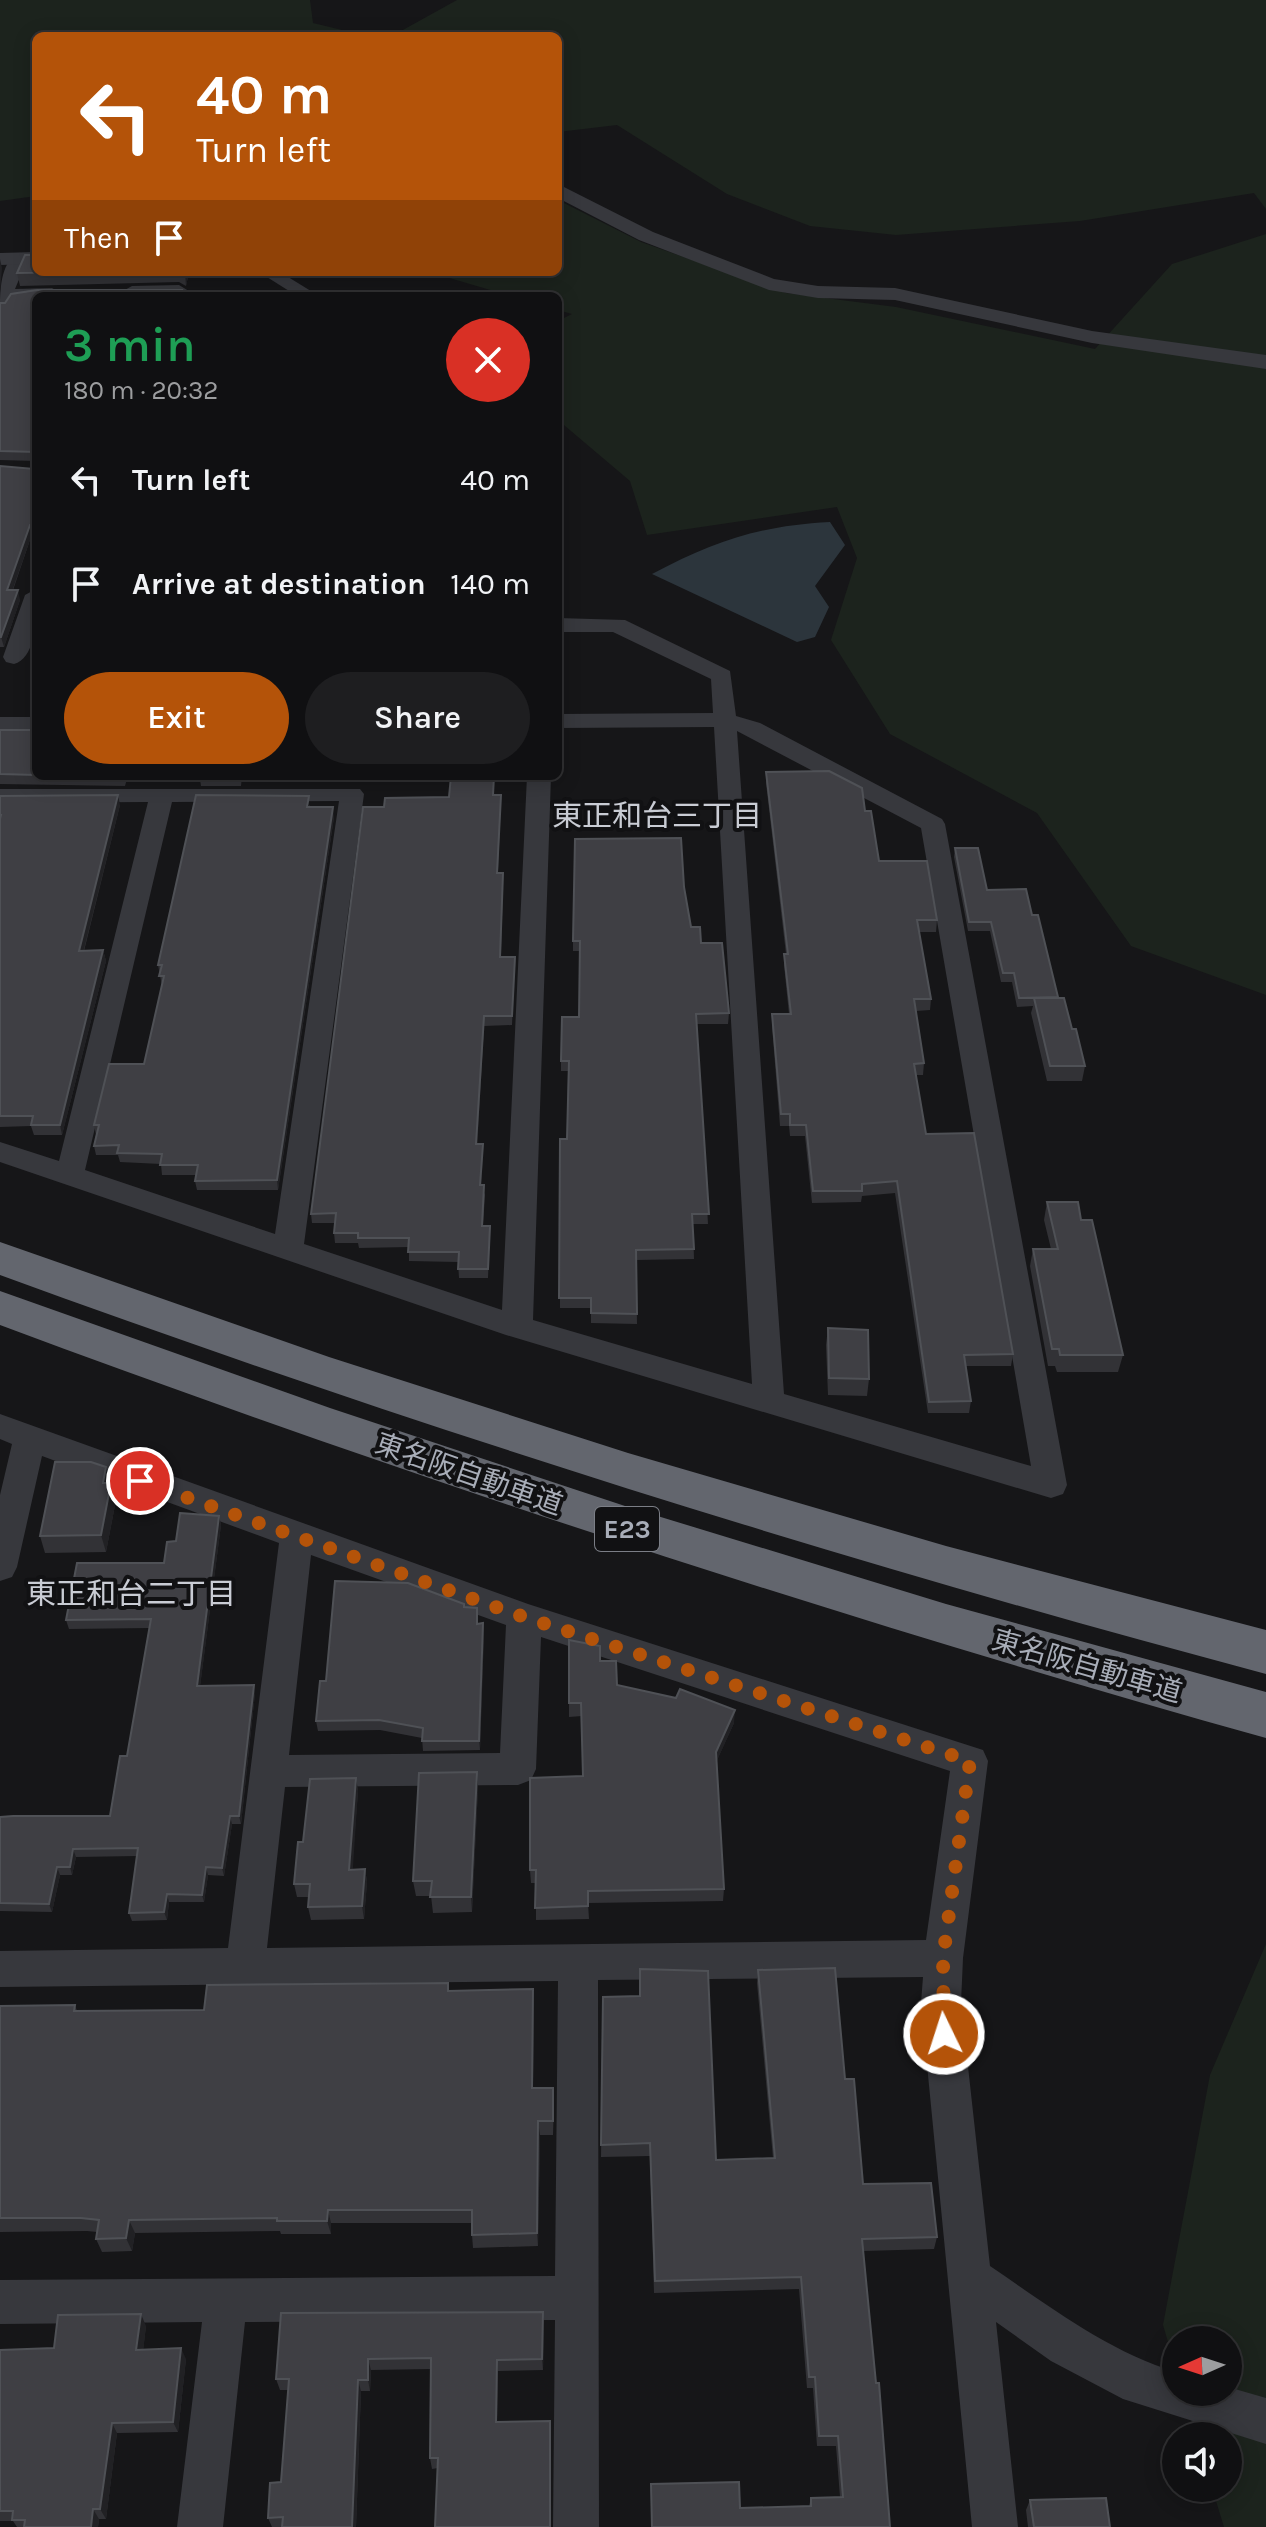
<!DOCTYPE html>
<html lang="en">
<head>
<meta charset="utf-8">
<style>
	:root { --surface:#101012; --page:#1e1e20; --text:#f1f3f6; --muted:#9c9d9f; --line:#303032; --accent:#b45309 }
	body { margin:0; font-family:Karla,"Noto Sans JP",sans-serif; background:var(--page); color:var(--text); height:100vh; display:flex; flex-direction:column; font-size:30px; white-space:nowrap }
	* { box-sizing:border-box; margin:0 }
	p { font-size:26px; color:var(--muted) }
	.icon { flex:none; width:44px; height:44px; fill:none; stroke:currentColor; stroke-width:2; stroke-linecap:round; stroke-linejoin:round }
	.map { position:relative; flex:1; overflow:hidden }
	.drawer { position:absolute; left:32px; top:292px; width:530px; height:488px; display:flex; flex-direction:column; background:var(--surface); border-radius:12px; box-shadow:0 4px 20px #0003,0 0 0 2px var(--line) }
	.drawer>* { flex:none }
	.guide { position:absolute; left:32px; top:32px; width:530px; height:244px; border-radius:12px; box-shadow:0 4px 20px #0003,0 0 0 2px var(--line); background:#b45309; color:#fff; overflow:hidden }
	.needle { width:52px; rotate:267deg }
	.fabs { position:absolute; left:1162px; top:2326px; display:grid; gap:16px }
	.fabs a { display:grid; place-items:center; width:80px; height:80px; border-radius:50%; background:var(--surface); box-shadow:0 4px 20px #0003,0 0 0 2px var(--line); font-size:40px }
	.pin { position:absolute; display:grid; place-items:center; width:68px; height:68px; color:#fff; margin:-34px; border:4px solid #fff; border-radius:50%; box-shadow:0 2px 8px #0007 }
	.me { position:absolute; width:88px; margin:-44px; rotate:356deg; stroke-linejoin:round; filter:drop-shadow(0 0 6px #0008) }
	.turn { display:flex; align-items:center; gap:28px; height:168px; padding:0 32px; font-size:36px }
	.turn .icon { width:104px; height:104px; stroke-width:2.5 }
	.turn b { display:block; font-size:56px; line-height:68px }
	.then { display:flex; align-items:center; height:76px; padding:0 32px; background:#0003; gap:16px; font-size:30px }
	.round { display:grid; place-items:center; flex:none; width:84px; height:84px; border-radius:42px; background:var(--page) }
	.head { display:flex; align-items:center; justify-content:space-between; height:136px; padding:0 32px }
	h1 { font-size:48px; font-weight:600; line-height:60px; color:#1e9e55 }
	.action { display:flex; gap:16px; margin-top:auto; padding:16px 32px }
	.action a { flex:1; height:92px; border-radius:48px; background:var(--accent); color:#fff; font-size:32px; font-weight:600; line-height:92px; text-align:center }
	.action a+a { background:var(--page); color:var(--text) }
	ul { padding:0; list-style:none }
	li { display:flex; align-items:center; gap:24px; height:104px; padding:0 32px }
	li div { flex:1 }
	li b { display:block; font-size:30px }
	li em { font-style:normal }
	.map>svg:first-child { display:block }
	.green { fill:#1c231d }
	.water { fill:#2c353c }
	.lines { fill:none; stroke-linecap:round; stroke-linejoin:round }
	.minor { fill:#37383d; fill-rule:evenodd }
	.tertiary { fill:#37383d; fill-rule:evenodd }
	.motorway { fill:#63666e; fill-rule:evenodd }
	.wall { fill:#323236 }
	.shaded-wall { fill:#212124 }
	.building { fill:#3f3f44; stroke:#4f5156; stroke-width:2 }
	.route { stroke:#b45309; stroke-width:14; stroke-dasharray:0 25.2 }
	.labels { text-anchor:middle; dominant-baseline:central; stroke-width:8; stroke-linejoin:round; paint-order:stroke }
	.shield { fill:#111113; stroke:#7b7e86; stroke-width:2 }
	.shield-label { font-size:26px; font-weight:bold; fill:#a8adb8 }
	.street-label { font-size:28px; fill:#a8adb8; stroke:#111113 }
	.neighbourhood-label { font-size:30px; fill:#c9ccd4; stroke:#111113 }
</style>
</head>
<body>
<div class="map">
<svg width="1266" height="2527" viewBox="0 0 1266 2527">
	<rect width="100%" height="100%" fill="#161618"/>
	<path class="green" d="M0,0h310l3,23 54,13h-331v160l-36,5z
		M457,0h809v209l-12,-16 -174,28 -184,14 -86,-9 -83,-32 -110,-69 -59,7v-96h-166z
		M558,200l83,42 145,51 110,14 199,42 77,-85 94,-30v761l-135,-49 -94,-133 -147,-79 -59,-94 26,-82 -20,-51 -190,28 -17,-54 -72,-61v-99l14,-7 -14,-4v-14h-47l-82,-24h129z
		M1266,1944v583h-42l-12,-39h16v-52h-32l-13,-44h45v-52h-52v29l-13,-44 47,-250z"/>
	<path class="water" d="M830,522l15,23 -30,41 14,21 -14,30 -18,5 -145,-68c63,-33 106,-48 178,-52z"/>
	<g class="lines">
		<path class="minor" d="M20,253l8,5 -13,31 37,-1 9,5 -50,7 -5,9 -6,1c0,-18 0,-50 20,-57z
			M259,272h21l39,24h-22z
			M179,285l18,11h-66l-8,-5 9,-5z
			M36,589c0,20 3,68 -22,75l-8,-2 -3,-5 22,-62z
			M558,618l67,2 105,51 6,45 24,7 182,96 3,5 122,661 -4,9 -12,4 -545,-163 -506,-173v-20l59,19 89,-359 -148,1v-14h360l4,5 -60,450 198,66 25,-534h24l-18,544 219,64 -38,-657 -156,1v-14l155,-1 -2,-34 -98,-47h-55zM737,731l184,97 110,638 -247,-72zM339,801l-64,433 -190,-64 87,-368z
			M0,717h36v14h-36z
			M0,1414l528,190 455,146 5,11 -25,197 -2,45 29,263c59,40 117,85 186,106v20h52v-5l38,11v46l-143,-45 -72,-38 -55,-39 22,205h-46l-51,-524 2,-26 -325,3 1,547h-46l2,-207 -310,2 -22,205h-46l25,-205 -202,2v-44l555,-4 3,-295 -558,6v-36l228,-3 51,-405 -237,-87 -25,111 -5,10 -12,4v-86l12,-51 -12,-5zM311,1555l195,70 -6,128 -211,2zM541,1637l409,134 -24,169 -659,8 18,-161 233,-2 13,-5 5,-11z"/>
		<path class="tertiary" d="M558,184l95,48 121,47 44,7 77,2 197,43 174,24v14l-174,-26 -197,-43 -77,-2 -49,-8 -130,-50 -81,-42z
			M36,252v12l-36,1v-12z"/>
		<path class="motorway" d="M0,1242l329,115 299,96 318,93 320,84v44c-428,-114 -850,-247 -1266,-399z
			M0,1291l330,117 298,99 318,97 320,88v46c-428,-120 -850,-258 -1266,-413z"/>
	</g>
	<path class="wall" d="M36,272h153l-3,14 -7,-4 -159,4 -3,-13z
		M36,296v238h-4l-19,56 7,10 -16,47h-4v-181l34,3 1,-8 -35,-1v-157z
		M36,598v48h-2l-2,-10z
		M0,730h36v46h206l-1,10h-40l-1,-7h-73l-2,7 -125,-2z
		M766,772l99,39 14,50 58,59 -1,12h-17l12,67 -1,11 -14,1 8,52 -1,12h-7l10,59 87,220 -2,12h-45l5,35 -2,12h-41l-33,-220 -33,3 -1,6 -49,1 -7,-67h-15l-1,-10h-9l-8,-100v-12h17l-5,-49v-11h2l-20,-171z
		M501,795l-3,78 5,10 -2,74h14l-3,68 -28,1 -7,118h6l-2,41 4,10 -2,31h7l-2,52h-29l-1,-16 -49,-1v-14l-50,1 -1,-5h-23l-1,-10 1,-10h-23l-1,-9 138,-417z
		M0,796l120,9 -36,146 19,-1 3,11 -44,174h-28l-3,-9 -31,1z
		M310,805v2l24,10 -56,373h-81l-2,-9 1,-6h-34l-1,-11 -41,-2 -2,-7h-22l-2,-9 2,-11 -2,-10 50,-61 18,-78 -4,-21z
		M955,848l32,42 45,25 26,83 14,31 13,37 -3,15h-35l-16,-68 2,-7 -16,1 -5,-25h-11l-11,-51h-22l-14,-74z
		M684,887l7,40 10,16 28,70 -1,11h-31l11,200h-15l1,35 -58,1 1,64 -46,-1v-15h-31v-169h7l1,-68h-7v-10l18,-44 1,-66h-7v-10z
		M1047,1202l34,18 42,135 -5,17h-61l-2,-6h-7l-18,-100 3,-17h18l-7,-29z
		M828,1328l41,51 -2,17 -39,-1 -2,-50z
		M110,1483l6,17 -10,52 -61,1 -5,-17z
		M219,1516l2,9 -21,161 55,7 -14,131h-9l-8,52 -16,-1 -4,27h-35l-2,18 -35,1 -3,-8 8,-57 -61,1 -4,18h-12l-8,37 -52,-1v-94l110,-1 17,-60 22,-128 -80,1 -3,-9 98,-57 12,-22z
		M465,1607l12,1 1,16 5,-1 1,10 -4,117 -57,1 -1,-13 -42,-8 -62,1 -2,-10z
		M569,1640l31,21 17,24 117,38 -18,39 8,127 -1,12 -135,2 1,16 -53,1v-37h-5l-1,-13 53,-94 -1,-60 -13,1z
		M356,1778l2,13 -6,78h13l2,13 -3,37 -53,1 -3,-13 1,-10h-12l-3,-13 9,-42z
		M478,1788l-6,124 -39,1 -2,-17h-15l-3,-15z
		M758,1970l87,109 18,105 74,53 -3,12 -71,2 27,276 -150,-19 69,-2 2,-8 29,-1 -4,-51h-19l-4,-58h-6l-8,-99 -145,4 -4,-137 -49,1 2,-160 113,163 57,-2 -16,-175z
		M449,1991l85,13 -1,84h20l1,14 -1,33h-13l-2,111 -65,2 -1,-13v-12h-141v11h-50l-1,-3 -145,2 -3,18 -30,1 -6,-13 1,-7 -10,-1 -87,1v-226l75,-1 2,6 127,-1z
		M281,2313l263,10 -1,47 -45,1 -1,51 54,9 -113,37 -6,1 -2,-11 1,-89 -60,1 -1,21h-9l-5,136h-84l-4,-9 13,-36 7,-92h-8l-4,-11z
		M146,2326l-3,24 43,9 -8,73 -61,1 -11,86h-7l-1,8h-81l-4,-6h-13v-171l54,-2z
		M1030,2500l80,27h-82l-2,-17z"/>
	<path class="shaded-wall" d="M0,259l2,9 -2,24z
		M185,272h4l-3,14 -1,-13z
		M30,525l2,9 -23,66 -2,-10z
		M18,590l2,10 -16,47 -3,-10z
		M118,795l2,10 -39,156 -2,-10z
		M501,795v10l-4,78v-10z
		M333,807l1,10 -56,373 -1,-10z
		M103,950l3,11 -44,174 -2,-10z
		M484,1016v10l-7,127 -1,-9z
		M483,1144v9l-2,42 -1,-10z
		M106,1467l5,17 -8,-1z
		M111,1483l5,17 -10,52 -5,-17z
		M219,1516l2,9 -22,170 -2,-9z
		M483,1623l1,10 -4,117 -1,-9z
		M254,1685l1,8 -14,131 -2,-8z
		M735,1710l-1,13 -19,42 1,-13z
		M477,1772l1,16 -6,124 -1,-15z
		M356,1778l2,13 -6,91 -3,-12z
		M230,1816l2,8 -8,52 -2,-8z
		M73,1849l3,8 -4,18 -2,-8z
		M57,1867l3,8 -8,37 -3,-8z
		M206,1867l2,8 -4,27 -2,-7z
		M365,1869l2,13 -3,37 -2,-13z
		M167,1894l2,8 -2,18 -3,-8z
		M533,1989l1,15 -1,98 -1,-14z
		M538,2121l2,14 -2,111 -1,-13z
		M328,2210l3,13v11l-4,-13z
		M129,2220l6,13 -3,18 -6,-13z
		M543,2312l1,11 -1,47 -1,-11z
		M141,2314l5,12 -4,35 -6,-11z
		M181,2348l5,11 -8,73 -5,-10z
		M368,2359l3,11 -1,21 -2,-11z
		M497,2360l1,11 -1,61 -1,-10z
		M358,2380l3,11 -5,136h-4z
		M550,2421l1,10v96h-1z
		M112,2423l5,10 -11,86 -6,-10z
		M93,2509l6,10 -1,8h-7z"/>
	<path class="building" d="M36,251v21h36l-55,1 8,-18h9z
		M37,290h145l-1,5h5v1h-150v156l-36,-1v-148h5l6,-9z
		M36,454v66l-2,5h-4l-23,65h11l-17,47h-1v-171l34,3z
		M36,598v39l-4,-1z
		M0,730h36v45l-36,-1z
		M829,771l33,17 3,23h6l8,50h48l10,59h-20l14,79h-17l10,64 -10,1 12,70 48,-1 39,221 -49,1 7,46 -42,1 -32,-221 -35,3v7h-49l-7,-66h-16v-11h-9l-9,-100h19l-7,-60h4l-22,-182z
		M451,776h43l-1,19h8l-4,78h6l-3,84h15l-3,59h-28l-8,128h7l-3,41h4l-2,41h8l-2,43h-30l1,-17h-51l1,-14h-51v-5h-24l2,-20 -25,1 52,-407h21l1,-9 64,-1z
		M118,795l-39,156 24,-1 -43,175h-29l2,-9h-33v-297l1,-4h-1v-19z
		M196,795l113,1 -2,11h26l-56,373 -82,1 3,-16h-38l2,-11 -45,-1 2,-8 -25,1 5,-21h-5l15,-61h35l20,-88h-5l3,-11h-4z
		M681,838l3,49 7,40h9l1,16h21l7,70 -33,1 13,200h-17l2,35 -58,1 1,64 -46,-1v-15h-32l1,-159h7l2,-78h-8l1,-44h17l1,-76h-7l2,-102z
		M955,848h23l9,42 39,-1 6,26h6l20,82 -39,1 -5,-25h-11l-12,-51h-22z
		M1034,998h30l8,31h4l9,37h-35z
		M1047,1202h31l3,18h11l31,135h-63l-1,-6h-7l-19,-100h25z
		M828,1328l40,2 1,49 -40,-1z
		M55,1462h36l15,5 -3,16h8l-10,52 -61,1z
		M180,1513l39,3 -22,170 57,-1 -15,131h-9l-8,52 -16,-1 -4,28 -35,-1 -3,18 -35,1 9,-65 -65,1 -3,18h-13l-8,37 -49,-1v-86l13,-1h97l10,-60h7l24,-137 -85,1 11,-57h87l3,-21 9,-1z
		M335,1581l73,2 56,21v3l13,1v16l6,-1 -4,118h-57l1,-13 -44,-8 -63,1 4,-40h6z
		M569,1640l31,6v15h16l1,24 59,13 4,-9 55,21 -19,42 8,137 -136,2v15l-53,2 1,-38h-6v-92l53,-2 -2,-73h-12z
		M477,1772l-6,125h-41l2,-16h-19l6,-108z
		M356,1778l-7,92 16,-1 -3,37 -54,1 2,-23h-16l4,-42h5l7,-63z
		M835,1968l10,111h9l9,105 68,-1 6,54 -75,2 14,144h3l11,144h-238l-1,-43 88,-2 1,26 71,-2v-8l32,-1 -5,-61h-19l-4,-59h-6l-8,-100 -146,4 -5,-138 -49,2 2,-148 37,-1v-27l68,2 8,189 59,-2 -17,-188z
		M448,1983v8l85,-2 -1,99h21v33h-15l-1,112 -65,2v-25h-144l-1,11h-50v-3l-148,2 -3,18 -30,1 3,-19 -18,-2h-81v-212l75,-1 -1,6 130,-1 3,-25z
		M543,2312l-1,47 -45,1 -1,62 54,-1v106h-115l3,-69h-8l1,-100 -63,1v21h-10l-6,147h-70l1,-10 -15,1 2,-35 11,-1 8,-103h-13l5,-66z
		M141,2314l-5,36 45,-2 -8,74 -61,1 -12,86h-7l-2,18h-67l1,-7h-13l1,-9h-13v-161l54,-2 4,-33z
		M1106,2498l4,29h-76l-4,-27z"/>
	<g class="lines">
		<path class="route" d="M140,1481l384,136 446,144 -27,197 1,76"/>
	</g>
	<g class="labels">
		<rect class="shield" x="595" y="1507" width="64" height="44" rx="6"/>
		<g class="shield-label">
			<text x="627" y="1529">E23</text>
		</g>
		<g class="street-label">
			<text transform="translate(469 1474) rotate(19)">東名阪自動車道</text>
			<text transform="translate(1087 1666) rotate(16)">東名阪自動車道</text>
		</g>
		<g class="neighbourhood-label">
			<text x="657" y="816">東正和台三丁目</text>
			<text x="131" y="1594">東正和台二丁目</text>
		</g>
	</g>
</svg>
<div class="fabs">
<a><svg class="needle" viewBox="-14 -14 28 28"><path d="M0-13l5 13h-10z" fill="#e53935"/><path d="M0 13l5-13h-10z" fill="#9c9d9f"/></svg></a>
<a><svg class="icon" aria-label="sound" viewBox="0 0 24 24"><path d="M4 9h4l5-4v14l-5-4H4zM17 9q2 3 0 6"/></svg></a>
</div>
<div class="pin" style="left:140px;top:1481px;background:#d93025"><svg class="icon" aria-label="arrive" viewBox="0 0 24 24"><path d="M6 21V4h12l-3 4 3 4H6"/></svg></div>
<svg class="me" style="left:944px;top:2034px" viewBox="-20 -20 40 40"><circle r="17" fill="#b45309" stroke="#fff" stroke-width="3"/><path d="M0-11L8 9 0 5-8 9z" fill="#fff"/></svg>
<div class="guide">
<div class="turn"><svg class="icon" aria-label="left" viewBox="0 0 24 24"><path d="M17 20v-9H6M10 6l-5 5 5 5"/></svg><div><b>40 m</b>Turn left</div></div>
<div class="then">Then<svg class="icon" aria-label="arrive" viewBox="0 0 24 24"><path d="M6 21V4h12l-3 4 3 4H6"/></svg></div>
</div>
<section class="drawer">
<div class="head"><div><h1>3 min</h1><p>180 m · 20:32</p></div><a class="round" style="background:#d93025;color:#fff"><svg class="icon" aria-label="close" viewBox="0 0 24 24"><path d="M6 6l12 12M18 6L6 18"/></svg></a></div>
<ul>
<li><svg class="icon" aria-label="left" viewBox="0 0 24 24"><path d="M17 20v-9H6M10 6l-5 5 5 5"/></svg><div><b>Turn left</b></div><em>40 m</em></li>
<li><svg class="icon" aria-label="arrive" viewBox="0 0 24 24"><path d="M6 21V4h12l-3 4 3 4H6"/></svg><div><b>Arrive at destination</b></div><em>140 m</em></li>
</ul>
<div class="action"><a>Exit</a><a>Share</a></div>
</section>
</div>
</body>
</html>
